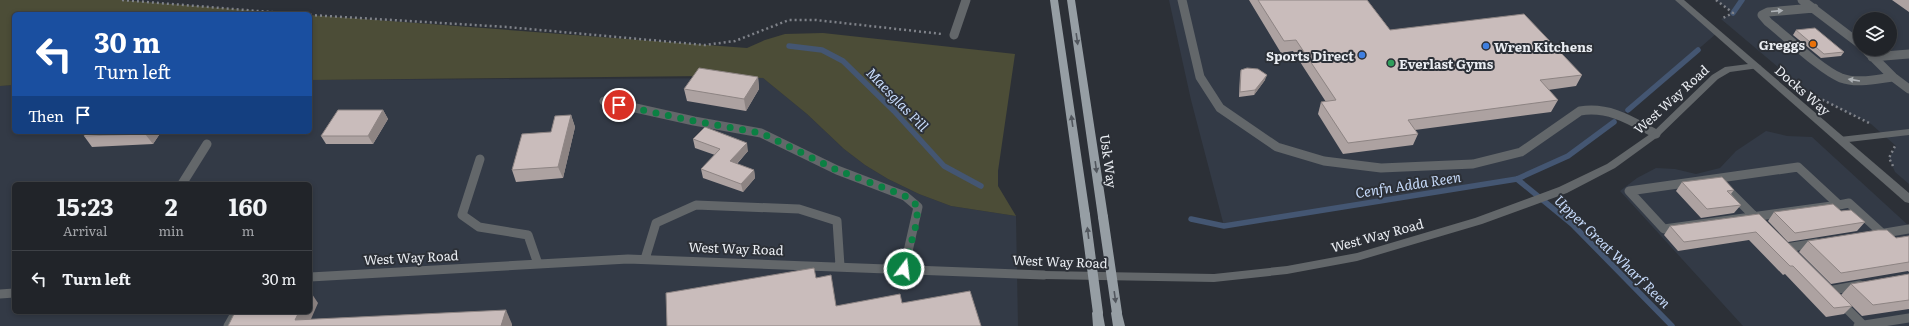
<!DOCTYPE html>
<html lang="en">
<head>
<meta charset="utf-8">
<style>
	:root { --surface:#212429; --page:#292c31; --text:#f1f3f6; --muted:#a2a4a8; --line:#3e4146 }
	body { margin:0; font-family:Literata,serif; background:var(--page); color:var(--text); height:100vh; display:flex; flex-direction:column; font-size:15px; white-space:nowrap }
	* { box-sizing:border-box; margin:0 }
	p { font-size:13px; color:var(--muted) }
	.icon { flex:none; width:22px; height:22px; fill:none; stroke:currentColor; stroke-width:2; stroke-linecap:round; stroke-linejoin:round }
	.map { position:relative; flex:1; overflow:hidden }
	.details { position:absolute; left:12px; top:182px; width:300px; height:132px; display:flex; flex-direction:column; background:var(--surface); border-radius:6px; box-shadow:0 2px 6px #0003,0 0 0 1px var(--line) }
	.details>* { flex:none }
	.top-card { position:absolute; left:12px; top:12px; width:300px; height:122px; border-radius:6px; box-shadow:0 2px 6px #0003,0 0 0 1px var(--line); background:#1a4fa0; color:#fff; overflow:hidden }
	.fabs { position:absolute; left:1853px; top:12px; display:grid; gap:8px }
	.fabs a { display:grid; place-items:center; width:44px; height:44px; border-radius:50%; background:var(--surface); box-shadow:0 2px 6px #0003,0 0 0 1px var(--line); font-size:20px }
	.pin { position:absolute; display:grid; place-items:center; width:34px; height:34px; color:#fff; margin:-17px; border:2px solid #fff; border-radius:50%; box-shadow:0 1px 4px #0007 }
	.me { position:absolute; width:44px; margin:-22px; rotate:15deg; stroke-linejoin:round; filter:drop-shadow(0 0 3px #0008) }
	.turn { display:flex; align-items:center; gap:14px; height:84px; padding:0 16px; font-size:18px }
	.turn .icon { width:52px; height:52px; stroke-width:2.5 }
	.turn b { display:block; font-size:28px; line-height:34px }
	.then { display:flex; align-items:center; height:38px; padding:0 16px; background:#0003; gap:8px; font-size:15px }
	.eta { display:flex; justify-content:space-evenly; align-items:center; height:68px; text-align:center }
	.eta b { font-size:24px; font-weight:700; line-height:28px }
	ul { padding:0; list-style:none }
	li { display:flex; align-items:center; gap:12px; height:56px; padding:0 16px; border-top:1px solid var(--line) }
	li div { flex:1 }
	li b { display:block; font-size:15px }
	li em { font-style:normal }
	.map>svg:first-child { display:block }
	.built { fill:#333a46; fill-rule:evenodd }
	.green { fill:#4c4d37 }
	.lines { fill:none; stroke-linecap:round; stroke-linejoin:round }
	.stream { stroke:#445672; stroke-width:5.5 }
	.path { stroke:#7f8289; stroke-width:2.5; stroke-dasharray:2 3; stroke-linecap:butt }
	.service { stroke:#63676a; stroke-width:9 }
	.minor { fill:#63676a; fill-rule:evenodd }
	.tertiary { fill:#63676a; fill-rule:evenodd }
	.primary { fill:#969ea4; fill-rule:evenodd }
	.primary-bridge { stroke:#969ea4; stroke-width:10 }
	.wall { fill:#ada2a1 }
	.shaded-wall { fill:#8d8483 }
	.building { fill:#c9bcbb; stroke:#8d8483 }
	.oneway { fill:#adb1b5 }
	.oneway2 { fill:#51565d }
	.route { stroke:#0b8043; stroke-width:7; stroke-dasharray:0 12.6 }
	.food-dot { fill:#e8710a; stroke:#2c3037; stroke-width:1.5 }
	.shop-dot { fill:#3f7fe0; stroke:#2c3037; stroke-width:1.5 }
	.leisure-dot { fill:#2e9e5b; stroke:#2c3037; stroke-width:1.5 }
	.labels { text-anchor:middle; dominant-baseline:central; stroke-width:4; stroke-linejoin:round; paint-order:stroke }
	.poi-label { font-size:13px; font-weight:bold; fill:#eaedf2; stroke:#2c3037; text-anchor:end }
	.street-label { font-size:13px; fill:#eaedf2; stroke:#2c3037 }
	.water-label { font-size:14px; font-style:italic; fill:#c6dafa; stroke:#2c3037 }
</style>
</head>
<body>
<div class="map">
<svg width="1909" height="326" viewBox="0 0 1909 326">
	<rect width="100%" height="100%" fill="#2c3037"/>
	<path class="built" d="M1169,0h510l38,33 -117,101 -32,22 -51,22 -293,48 -33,-126z
		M1716,0h193v184l-14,-12 -6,-14 7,-12 -25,-22 -61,-30 -89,-75 12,-6zM1860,19h30v30h-30z
		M763,78l44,36 37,35 21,16 23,14 31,15 32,12 65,10 2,110h-1018v-240l14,-1v47h296v-52zM14,184h296v128h-296z
		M1766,131l21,5 25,1 97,89v100h-166l-123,-135 17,-13 19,-10 19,1 21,5 24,-6 16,-17z"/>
	<path class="green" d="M0,0h122l173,14h-281v71l-14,1z
		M310,15l437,33 18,-8 20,-6 38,-1 192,21 -17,117v15l18,30 -65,-10 -32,-12 -31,-15 -23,-14 -21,-16 -37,-35 -44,-36 -55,-2 -398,4z"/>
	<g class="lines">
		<path class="stream" d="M1733,13l9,-13
			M789,46l33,4 21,11 51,50 50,55 37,20
			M1628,110l70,-60
			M1517,179l55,45 100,102
			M1191,219l33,7 293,-47 51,-23 46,-34"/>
		<path class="path" d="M122,0l173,14
			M1716,0l17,13 -12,6
			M310,15l197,12 198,18 30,-4 54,-21h27l126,14
			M1809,93l62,31
			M1893,166l-4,-8 6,-12"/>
		<path class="service" d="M1182,0l18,77 20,31 57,39 47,14 57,7 92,-4 48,-12 59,-41c29,-5 52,10 76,23
			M1802,0l58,44
			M1814,8l-46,4 -6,3 6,7c19,15 52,47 73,56 16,6 36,1 52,-1
			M954,35l12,-35
			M1865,49l28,28 16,12
			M1872,57l37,-3
			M604,101l90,20 67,12 76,37 68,26 13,11 -14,62
			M480,159l-18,56 17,12 49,8 10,29
			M1798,167l41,38 -175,24 -35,-38z
			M182,184l25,-40
			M1723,185l34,34
			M1839,205l10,-2 33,30
			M1879,234l30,-5
			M1786,248l31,-5
			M645,259l11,-36 40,-18 103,4 38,12 3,45
			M310,277l318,-18 416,16
			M1828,291l32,-6
			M0,294l14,-1
			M1840,302l23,23
			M228,326l8,-14
			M1858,326l51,-8"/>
		<path class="minor" d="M1756,63l5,3 -2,2 -29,4 -12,7 -59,57 -44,32 -48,25 -85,31 -125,37 -70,13 -73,8 -170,-3 -4,-1 -2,-3 2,-3 4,-1 170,3 73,-8 70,-13 118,-35 84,-31 48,-23 46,-32 59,-57 13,-8z
			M1909,129v6l-69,8 -5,-3 5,-3z"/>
		<path class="tertiary" d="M1675,0h9l225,193v10l-4,-1z"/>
		<path class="primary" d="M1050,0h8l32,215 -1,3h-8l-1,-3z
			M1067,0h8l33,217 -1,3h-8l-1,-3z
			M1098,308l4,2 3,16h-12l-1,-13 2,-3z
			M1117,308l4,2 4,16h-12l-2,-13 2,-3z"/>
		<path class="primary-bridge" d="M1085,215l13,98
			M1103,217l14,96"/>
	</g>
	<path class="wall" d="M1249,0h118l23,30 192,45 -6,11 -28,4 10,10 -7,12 -136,18 3,4 -5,11 -70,9 -25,-40 3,-12h5l-33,-51 -12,2z
		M1892,0h17v12z
		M1796,30l48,22 -3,4 -20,2 -28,-23z
		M1241,70l24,10 -11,15 -15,2 1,-22z
		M758,77l1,12 -13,22 -59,-10 -3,-12z
		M383,110l5,9 -15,25h-47l-5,-8z
		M571,115l4,12 -12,51 -47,4 -4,-12 39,-38z
		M87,132h74l-8,12 -61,3 -8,-11z
		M693,139l55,12 -11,13 17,6 1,8 -12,14 -40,-14 -2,-9 14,-14 -20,-7z
		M1682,182l52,8 -3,4 10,11 -7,8 -33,5 -25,-27z
		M1841,211l24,11 -8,9 -69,11 -20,-21 6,-9z
		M1759,214l93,92 -8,8 -18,3 -41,-43 -2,1 -34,-35 -71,11 -14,-16 6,-9z
		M1909,236v36l-1,-1 -77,13 -32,-32 9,-11 88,-3z
		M1909,274v35l-47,7 -21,-21 10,-11z"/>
	<path class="shaded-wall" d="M1267,75l-2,5 -11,15 1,-5z
		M758,77l1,12 -13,22 -2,-12z
		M383,110l5,9 -15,25 -5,-8z
		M571,115l4,12 -12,51 -5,-11z
		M146,132h15l-8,12 -8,-10z
		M747,143l1,8 -17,19 -1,-9z
		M754,170l1,8 -12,14 -2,-8z
		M310,291l8,12 -10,23 -13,-6 4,-8h11z
		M506,310l6,14v2h-11z"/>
	<path class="building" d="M1258,0h109l23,30 134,-16 58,61 -42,5 18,20 -150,20 10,14 -70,9 -27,-41 15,-2 -40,-60 -12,1z
		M1815,28l29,24 -20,2 -28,-24z
		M699,68l59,9 -14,22 -60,-10z
		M1247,68l11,1 9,6 -12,15 -15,2 1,-22z
		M338,110h45l-15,26h-47z
		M571,115l-13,52 -46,3 10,-36 29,-2 4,-16z
		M705,127l42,16 -17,18 24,9 -13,14 -40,-15 19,-20 -27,-10z
		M87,132h59l-1,2 -61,2z
		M1722,177l12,13 -7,1 14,14 -34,4 -25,-27z
		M1833,204l8,7 10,-1 14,12 -70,11 -21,-21z
		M1759,214l93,92 -18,2 -41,-42h-3l-34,-34 -72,10 -14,-16z
		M1878,230h9l9,8 13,-2v26l-68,11 -33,-32z
		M814,268l2,10 15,-3 5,31 64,-12 2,9 68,-12 11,35h-314l-1,-33z
		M1909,274v26l-36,5 -22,-21z
		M506,310l-5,16h-273l7,-14h64l-4,8z"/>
	<defs><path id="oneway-solid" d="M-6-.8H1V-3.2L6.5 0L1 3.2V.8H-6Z"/></defs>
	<g class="oneway">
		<use href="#oneway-solid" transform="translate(1777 11) rotate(-5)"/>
		<use href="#oneway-solid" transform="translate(1854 80) rotate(-171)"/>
	</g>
	<g class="oneway2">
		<use href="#oneway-solid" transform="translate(1077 39) rotate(82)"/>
		<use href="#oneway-solid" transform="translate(1072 121) rotate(-98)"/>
		<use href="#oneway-solid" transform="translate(1096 167) rotate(82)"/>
		<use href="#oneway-solid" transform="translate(1088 233) rotate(-97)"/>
		<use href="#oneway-solid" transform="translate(1115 297) rotate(82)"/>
	</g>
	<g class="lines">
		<path class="route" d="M619,105l75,16 67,12 76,37 68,26 13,10 -2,19 -12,44"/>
	</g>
	<circle class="food-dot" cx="1813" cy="44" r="4"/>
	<g class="shop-dot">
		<circle cx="1486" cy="46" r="4"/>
		<circle cx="1362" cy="55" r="4"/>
	</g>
	<circle class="leisure-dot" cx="1391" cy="63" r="4"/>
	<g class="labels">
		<g class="poi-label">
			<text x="1805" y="44">Greggs</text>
			<text x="1494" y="46" text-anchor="start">Wren Kitchens</text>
			<text x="1354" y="55">Sports Direct</text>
			<text x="1399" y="63" text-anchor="start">Everlast Gyms</text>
		</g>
		<g class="street-label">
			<text transform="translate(1803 90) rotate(41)">Docks Way</text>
			<text transform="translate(1671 99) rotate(-42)">West Way Road</text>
			<text transform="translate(1109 161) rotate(82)">Usk Way</text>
			<text transform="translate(1377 235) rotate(-15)">West Way Road</text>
			<text transform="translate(736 248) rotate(2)">West Way Road</text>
			<text transform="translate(411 257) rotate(-3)">West Way Road</text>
			<text transform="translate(1060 261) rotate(2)">West Way Road</text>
		</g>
		<g class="water-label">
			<text transform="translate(898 99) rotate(46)">Maesglas Pill</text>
			<text transform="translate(1408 184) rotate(-9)">Cenfn Adda Reen</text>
			<text transform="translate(1613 251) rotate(44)">Upper Great Wharf Reen</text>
		</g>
	</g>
</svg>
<div class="fabs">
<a><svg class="icon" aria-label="layers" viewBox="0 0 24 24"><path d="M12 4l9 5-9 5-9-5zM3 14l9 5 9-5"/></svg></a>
</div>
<div class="pin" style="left:619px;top:105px;background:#d93025"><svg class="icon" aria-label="arrive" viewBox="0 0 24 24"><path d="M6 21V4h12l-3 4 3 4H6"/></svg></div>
<svg class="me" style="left:904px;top:269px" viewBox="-20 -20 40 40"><circle r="17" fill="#0b8043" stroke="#fff" stroke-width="3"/><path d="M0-11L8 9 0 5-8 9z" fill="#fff"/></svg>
<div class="top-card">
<div class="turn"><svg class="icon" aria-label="left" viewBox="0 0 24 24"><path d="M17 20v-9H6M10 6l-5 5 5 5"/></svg><div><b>30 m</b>Turn left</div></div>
<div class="then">Then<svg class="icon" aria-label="arrive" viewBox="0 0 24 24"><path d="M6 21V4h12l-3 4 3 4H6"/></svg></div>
</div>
<section class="details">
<div class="eta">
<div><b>15:23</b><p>Arrival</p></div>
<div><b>2</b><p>min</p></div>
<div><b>160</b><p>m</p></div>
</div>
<ul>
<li><svg class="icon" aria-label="left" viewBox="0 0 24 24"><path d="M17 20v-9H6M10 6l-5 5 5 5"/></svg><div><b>Turn left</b></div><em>30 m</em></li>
</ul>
</section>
</div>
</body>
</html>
